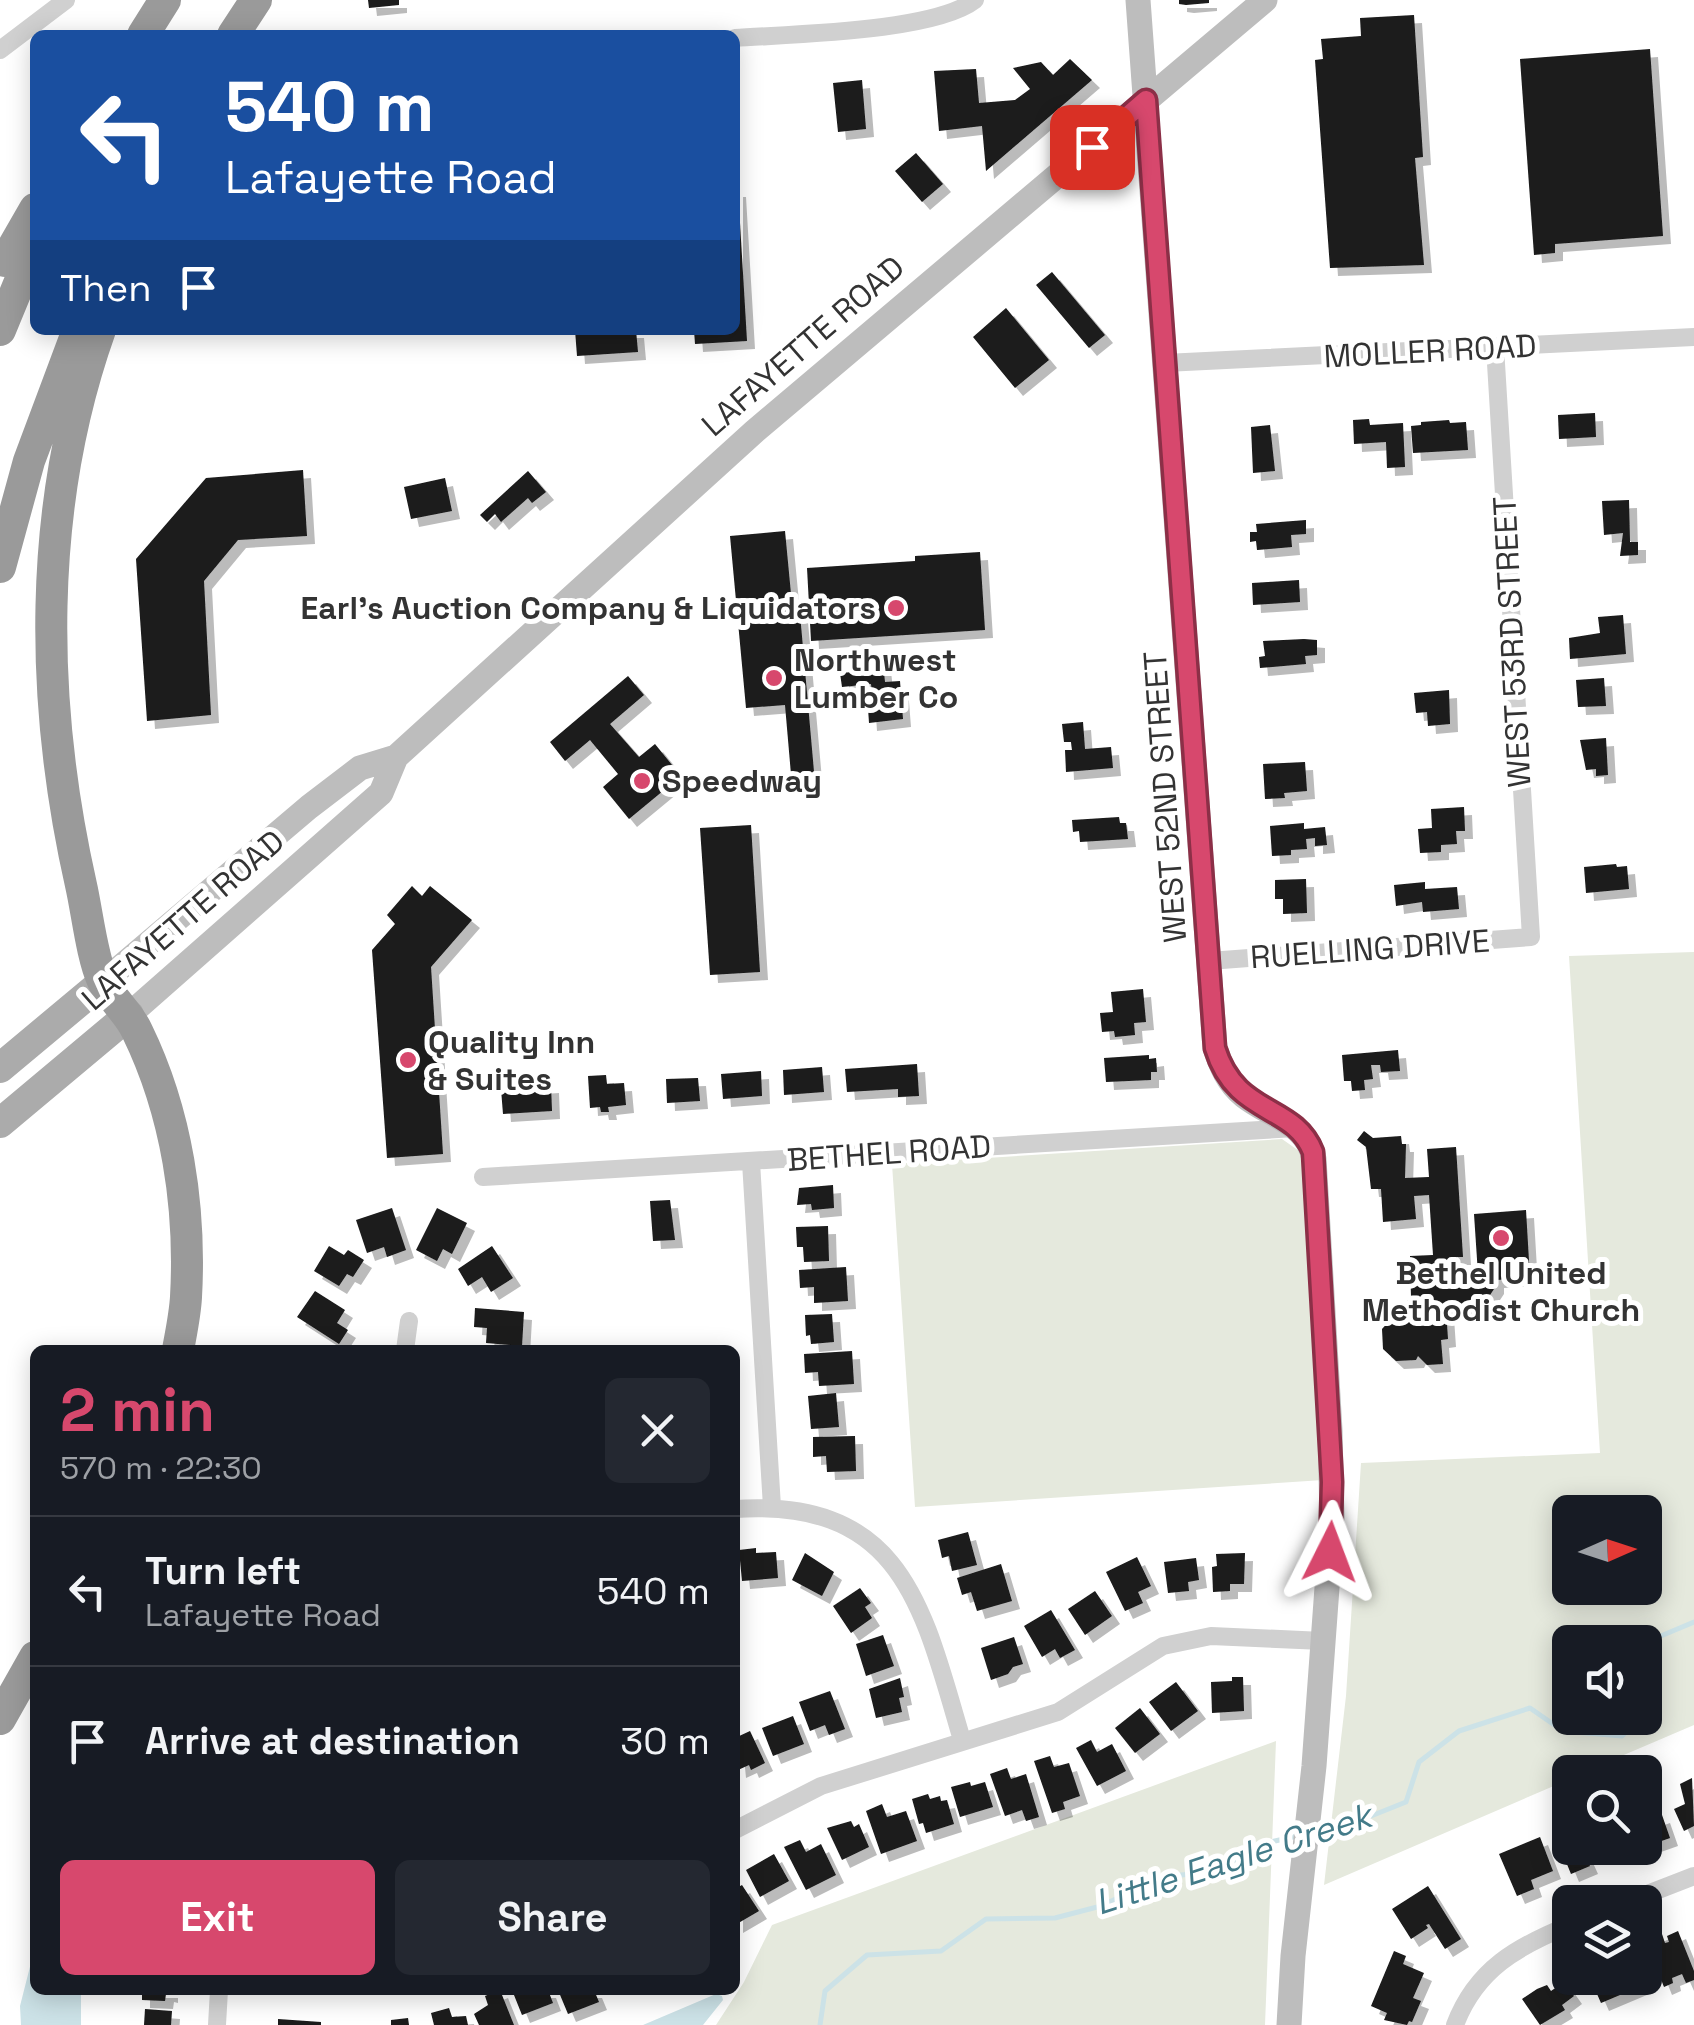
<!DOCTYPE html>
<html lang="en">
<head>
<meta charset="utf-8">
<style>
	:root { --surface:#171b24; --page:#242831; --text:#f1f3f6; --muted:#9ea1a6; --line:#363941; --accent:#d7486d }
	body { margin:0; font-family:"Space Grotesk",sans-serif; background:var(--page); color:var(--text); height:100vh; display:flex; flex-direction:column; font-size:38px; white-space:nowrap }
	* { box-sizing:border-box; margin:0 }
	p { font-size:32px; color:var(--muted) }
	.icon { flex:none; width:55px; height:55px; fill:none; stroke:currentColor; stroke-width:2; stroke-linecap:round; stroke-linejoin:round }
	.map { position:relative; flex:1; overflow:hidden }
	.drawer { position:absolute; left:30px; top:1345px; width:710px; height:650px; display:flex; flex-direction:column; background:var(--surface); border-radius:15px; box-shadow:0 5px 25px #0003 }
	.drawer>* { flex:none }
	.hud { position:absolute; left:30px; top:30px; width:710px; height:305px; border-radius:15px; box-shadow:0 5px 25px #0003; background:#1a4fa0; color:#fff; overflow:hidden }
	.needle { width:65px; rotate:87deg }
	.tools { position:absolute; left:1552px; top:1495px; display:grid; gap:20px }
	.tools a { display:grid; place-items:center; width:110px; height:110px; border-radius:15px; background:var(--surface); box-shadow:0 5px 25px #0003; font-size:50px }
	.pin { position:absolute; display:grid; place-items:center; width:85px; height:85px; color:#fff; margin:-42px; border-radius:20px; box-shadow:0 5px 15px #0006 }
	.me { position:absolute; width:110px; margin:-55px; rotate:3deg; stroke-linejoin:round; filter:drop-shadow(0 0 8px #0008) }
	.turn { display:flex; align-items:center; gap:35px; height:210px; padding:0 30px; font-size:45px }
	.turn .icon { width:130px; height:130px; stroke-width:2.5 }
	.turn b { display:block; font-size:70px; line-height:85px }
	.then { display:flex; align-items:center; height:95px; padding:0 30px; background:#0003; gap:20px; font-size:38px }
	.round { display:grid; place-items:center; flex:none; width:105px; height:105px; border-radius:15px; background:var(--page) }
	.head { display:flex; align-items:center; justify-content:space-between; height:170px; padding:0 30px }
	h1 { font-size:60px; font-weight:700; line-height:75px; color:var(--accent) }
	.button { display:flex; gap:20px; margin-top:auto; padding:20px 30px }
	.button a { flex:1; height:115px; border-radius:15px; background:var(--accent); color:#fff; font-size:40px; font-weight:700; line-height:115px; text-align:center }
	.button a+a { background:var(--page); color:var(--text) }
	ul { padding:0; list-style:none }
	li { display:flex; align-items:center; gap:30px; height:150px; padding:0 30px; border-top:2px solid var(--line) }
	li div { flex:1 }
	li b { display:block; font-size:38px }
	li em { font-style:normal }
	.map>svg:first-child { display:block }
	.green { fill:#e5e9dd; fill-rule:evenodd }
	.water { fill:#cce2e7 }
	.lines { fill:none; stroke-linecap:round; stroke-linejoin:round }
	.stream { stroke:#cce2e7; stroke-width:5 }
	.building { fill:#1a1a1a; filter:url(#shadow) }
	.street { stroke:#d0d0d0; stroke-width:18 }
	.secondary { stroke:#bdbdbd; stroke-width:25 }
	.primary { stroke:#ababab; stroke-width:30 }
	.highway { stroke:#9a9a9a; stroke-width:32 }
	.route-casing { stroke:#8c2f47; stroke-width:25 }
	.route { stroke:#d7486d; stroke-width:18 }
	.poi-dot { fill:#d7486d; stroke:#fff; stroke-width:4 }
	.labels { text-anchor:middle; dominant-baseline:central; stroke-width:10; stroke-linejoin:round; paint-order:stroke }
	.street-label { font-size:32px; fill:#333; stroke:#fff }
	.poi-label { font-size:32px; font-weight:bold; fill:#333; stroke:#fff; text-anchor:start }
	.water-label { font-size:35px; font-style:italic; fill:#437b89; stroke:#fff }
</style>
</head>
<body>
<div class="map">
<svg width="1694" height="2025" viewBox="0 0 1694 2025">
	<defs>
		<filter id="shadow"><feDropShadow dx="8" dy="8" stdDeviation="0" flood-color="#0004"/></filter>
	</defs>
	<rect width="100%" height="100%" fill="#fff"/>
	<path class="green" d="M1694,952v773l-110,47h-14v7l-246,106 22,-189 15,-233 239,-10 -31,-497zM1570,1512h75v76h-75zM1570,1642h75v76h-75z
		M1282,1139l20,14 21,327 -408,27 -23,-343z
		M1276,1741l-11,284h-549l28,-43 28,-57z"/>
	<path class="water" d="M35,1947v43h46v35h-60l-1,-19z
		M716,1994l6,2 1,4 -20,25h-60z"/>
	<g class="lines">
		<path class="stream" d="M1645,1713l11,-11v-64l38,-16
			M1317,1832l29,-6 60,-24 13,-40 40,-31 71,-23 33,23 59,5 19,-18
			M820,2025l5,-34 42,-36 74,-4 45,-32 69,-1 46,-12 61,-29 58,-6 33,-25 44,-10"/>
	</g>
	<path class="building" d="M368,0h31v5l-30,3z
		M1179,0h30v3l-23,2 -7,-1z
		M1414,15l9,142 -8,1 9,107 -94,3 -15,-208 8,-1 -2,-20 40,-3 -1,-18z
		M1650,49l13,187 -108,8v9l-21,2 -14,-196z
		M1070,59l22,21 -106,91 -4,-45 -43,5 -5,-60 42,-2 3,34 36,-3 15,-11 -17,-21 28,-6 12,13z
		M862,80l4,49 -28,3 -5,-49z
		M916,153l27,31 -21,18 -27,-31z
		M735,189h3l9,152 -52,3 -1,-14h41z
		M1052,272l53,63 -16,13 -53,-63z
		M1006,308l43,52 -34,28 -42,-51z
		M575,330h61l2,22 -61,4z
		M1595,413l1,24 -37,2 -1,-24z
		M1369,419l1,6 33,-2 2,44 -18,1 -1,-26 -32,2 -1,-24z
		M1449,420l1,3 16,-1 2,28 -55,3 -2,-27 10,-1v-3z
		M1270,425l5,46 -22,2 -2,-46z
		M303,470l4,66 -69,4 -34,41 7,134 -64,6 -11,-162 70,-81z
		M528,471l18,21 -14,11 -4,-5 -27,24 -6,-8 -8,8 -7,-7z
		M445,478l7,33 -41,8 -7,-32z
		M1629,500l1,42h8v13l-18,1 3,-23 -19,2 -2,-34z
		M1306,520v14l-15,1 1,12 -35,3 -1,-9 -6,1v-10h7l-1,-8z
		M785,531l8,84 7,-1 15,169 -23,3 -7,-81 -39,3 -16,-172z
		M980,552l5,78 -174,11 -4,-73 108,-7v-5z
		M1299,580l1,22 -47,3 -1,-22z
		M1623,615l3,39 -56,5 -1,-21 31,-5 -2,-16z
		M1304,639l13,1v15l-12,1 1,8 -46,4 -1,-11 6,-1 -2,-15z
		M883,663l2,19 15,-1 3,38 -34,4 -1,-15 12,-2 -1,-7 -6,1 -2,-16 -29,3 -2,-14 13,-1v-6z
		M628,676l16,19 -34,29 29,33 16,-13 26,32 -52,43 -26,-32 15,-13 -28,-34 -25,21 -15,-19z
		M1604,678l2,28 -28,1 -2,-27z
		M1449,690l1,34 -22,2 -1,-14 -11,1 -2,-20z
		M1083,722l2,27 26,-2 2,21 -47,4 -1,-22h7l-1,-8h-7l-2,-18z
		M1606,738l2,37 -12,1v-7l-10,1 -6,-30z
		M1305,762l2,29 -23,2 1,5 -20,1 -2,-35z
		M1464,807l1,24h-9l1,13 -16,1v7l-21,1 -2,-24 14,-1 -1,-19z
		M1119,817l1,6h6l2,16 -48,3 -1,-11 -6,1 -1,-12z
		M1304,823v6l21,-2 2,18 -12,1v-8l-9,1 1,10 -16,1v5l-19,1 -2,-30z
		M751,825l9,147 -50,3 -10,-147z
		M1616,864l1,3 10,-1 2,23 -43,4 -2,-26z
		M1306,879l1,34 -24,1v-15h-8v-19z
		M1425,882v7l32,-2 2,22 -36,3 -1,-10 -26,4 -2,-21z
		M412,886l10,10 8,-10 42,34 -41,47 12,187 -56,4 -15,-208 23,-26 -8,-9z
		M1143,989l3,33 -12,1 1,12 -20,2 -1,-6 -12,1 -2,-19 13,-1 -2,-20z
		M1398,1050l2,21 -19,1 -1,-7h-9l2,14 -9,1 1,10 -13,1 -1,-10h-7l-2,-26z
		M1149,1055v4l7,-1 1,14h-6v8l-45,2 -2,-24z
		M917,1064l2,32 -21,1v-8l-51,3 -2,-23z
		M822,1067l2,25 -40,3 -1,-25z
		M761,1071l1,25 -39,3 -2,-25z
		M606,1075l1,9 17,-1 2,22 -18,2 1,5h-8l-1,-5 -10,1 -2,-32z
		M536,1076v10l15,-1 1,26 -49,3 -2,-25 17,-1v-11z
		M698,1078l2,23 -33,2 -1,-24z
		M1364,1131l9,7 28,-2 1,8h4l-1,34 24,-1 -2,-28 29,-2 7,110h-6l2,27h9l10,-10 -4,-60 52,-4 4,68 -34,2v6l-12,18h-13l1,5 -26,1 2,29 -7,1 2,24 -16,1 -9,-9 -2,4 -20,1 -13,-12 -1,-20 29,-32 -1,-41 23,-1 -4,-60 -15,1 2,23 -33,3 -2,-33h-10l-5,-42 -9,-7z
		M833,1185l1,23 -22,2 -1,-6 -14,1 2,-17z
		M670,1200l5,40 -22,1 -3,-40z
		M392,1208l14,42 -19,7 -3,-10 -17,6 -11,-33z
		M437,1208l30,15 -15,31 -9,-5 -6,12 -21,-11z
		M828,1226l1,35 -25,1 -1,-15h-6l-1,-20z
		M329,1246l15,9 4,-5 16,10 -11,17 -6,-3 -8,12 -25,-15z
		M492,1246l21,32 -22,14 -9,-15 -14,9 -10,-17z
		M846,1267l2,34 -34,2v-16l-14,1 -1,-18z
		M315,1291l30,19 -8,13 11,7 -9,14 -42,-27z
		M475,1308l49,4 -2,34 -36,-3 1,-15 -13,-1z
		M832,1314l2,28 -23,2 -1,-9 -4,1 -1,-21z
		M852,1351l2,33 -35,2 -1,-14 -13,1 -1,-19z
		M836,1393l3,34 -28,2 -3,-33z
		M855,1436l1,35 -29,1 -1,-16 -13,1v-20z
		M968,1532l9,33 -25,6 -3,-15 -7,2 -4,-18z
		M756,1548v5l20,-1 2,26 -36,3 -3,-31z
		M805,1553l29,19 -12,24 -30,-16z
		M1245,1553l-1,31h-14v7l-17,1 -1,-25 5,-1 -1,-12z
		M1137,1557l14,29 -13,6 5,11 -18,8 -19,-39z
		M1196,1558l3,22 -11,2 1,9 -21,2 -4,-31z
		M1001,1564l11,37 -35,10 -6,-19 -9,3 -5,-17z
		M860,1588l11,15 -6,4 7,11 -21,15 -18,-27z
		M1095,1591l17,25 -27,19 -17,-26z
		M1051,1610l24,40 -15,8 -5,-9 -13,8 -18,-31z
		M883,1635l11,31 -28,10 -10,-32z
		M1014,1637l9,27 -10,3 -5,7 -17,6 -10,-32z
		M1232,1677h11l1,34 -32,2 -1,-31 21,-1z
		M900,1678l4,19 -5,1 3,14 -26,6 -7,-29z
		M1176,1682l22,29 -27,20 -22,-29z
		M830,1691l15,38 -16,6 -4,-10 -15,6 -11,-29z
		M1140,1708l20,26 -25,19 -20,-25z
		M793,1716l11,28 -31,12 -11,-28z
		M750,1731l15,32 -14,7 -2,-5 -11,5 -3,-32z
		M1091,1740l6,12 15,-8 14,27 -29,15 -21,-38z
		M1050,1756l4,11 15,-4 11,33 -17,6 2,7 -13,4 -18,-52z
		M1007,1768l4,11 15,-5 13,43 -13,4 -4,-11 -17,6 -15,-42z
		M1692,1778l2,48 -10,5 -10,-22 11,-5 -5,-20z
		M970,1782l1,4 14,-4 8,25 -33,10 -9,-30z
		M928,1794l2,5 10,-3 1,5 6,-1 7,24 -28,9 -3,-10 -4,1 -7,-25z
		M882,1804l5,13 19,-6 11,30 -36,13 -15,-43z
		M1645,1804l6,15 11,-4 8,23 -17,6 -5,-12 -3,1z
		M851,1821l3,6 5,-3 10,23 -27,13 -15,-32z
		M1570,1835v13h33l-18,7 5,11 -19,8 -9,-22 4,-2 -4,-12z
		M1540,1837l13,34 -22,9 3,9 -17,7 -18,-42z
		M800,1840l6,12 15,-8 15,31 -30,15 -22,-43z
		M774,1854l15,27 -29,16 -14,-27z
		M742,1885l17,26 -24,14v-36z
		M1428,1886l33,53 -16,10 -16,-25 -3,1 2,3 -17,11 -19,-30z
		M1661,1931l4,12 4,-1 -2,-6 11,-5 16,40v9l-8,3 -4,-9 -10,4 1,5 -9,4 -19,-48z
		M1394,1951l12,5 -3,8 21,9 -11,25 8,3 -9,21 -3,-1 -2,4 -23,-5 3,-7 -16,-7z
		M1590,1978h53l3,6 -45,19z
		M1564,1982l10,14 -12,9 3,5 -25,15 -18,-26 15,-10 10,-4 4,6z
		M142,1990h28v5l-4,-1 -1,7 -23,-1z
		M500,1990l14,35h-35l-5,-11 14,-9 -3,-9z
		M512,1990h36l5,13 -31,12z
		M558,1990h36l5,12 -31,12z
		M449,2008l3,9 14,-1 2,9h-34l-3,-12z
		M145,2009l27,2 -1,14h-27z
		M408,2018l1,7h-18v-5z
		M278,2019l43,3v3h-43z"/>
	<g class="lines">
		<path class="street" d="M735,38c57,-4 199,-6 240,-38
			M0,50l66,-50
			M1165,363l529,-26
			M1209,961l322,-24 -36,-590
			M751,1162l21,345
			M483,1177l812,-49
			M405,1350l4,-29
			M735,1509c168,-11 188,99 227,231
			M735,1830l86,-44 237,-74 105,-66 48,-10 112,5
			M1627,1902l67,-26
			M217,2025l2,-35
			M1455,2025c21,-56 63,-79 115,-100"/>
		<path class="secondary" d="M1138,0l77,1048c6,18 13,35 29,48 25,20 64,27 70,63l16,271 2,89 -18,247 -21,190 -4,69
			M103,982l206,-175 51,-39 36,-11
			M129,1015l252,-222 15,-36 359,-326 510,-431"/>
		<path class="primary" d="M0,1068l103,-86
			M0,1123l129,-108"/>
		<path class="highway" d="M143,35l22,-35
			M233,35l23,-35
			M5,261l30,-52
			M0,330l35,-85
			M100,330c-63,177 -60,373 -19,555 6,26 11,73 22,96 8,18 26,32 34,50 40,82 54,176 49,266 -1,18 -5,36 -8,53
			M0,567l29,-106 49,-131
			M0,1719l35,-62"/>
	</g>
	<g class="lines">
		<defs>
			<path id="route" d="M1092,147l54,-47 69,948c21,69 79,55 98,104l19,330 -2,70"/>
		</defs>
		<use href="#route" class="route-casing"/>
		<use href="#route" class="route"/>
	</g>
	<g class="poi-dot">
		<circle cx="896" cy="608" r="10"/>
		<circle cx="774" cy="678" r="10"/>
		<circle cx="642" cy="781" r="10"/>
		<circle cx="408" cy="1060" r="10"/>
		<circle cx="1501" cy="1238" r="10"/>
	</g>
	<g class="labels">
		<g class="street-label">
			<text transform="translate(803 346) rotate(-41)">LAFAYETTE ROAD</text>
			<text transform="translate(1430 351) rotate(-3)">MOLLER ROAD</text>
			<text transform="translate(1512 642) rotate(-93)">WEST 53RD STREET</text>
			<text transform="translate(1165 797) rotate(-94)">WEST 52ND STREET</text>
			<text transform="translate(183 920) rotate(-41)">LAFAYETTE ROAD</text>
			<text transform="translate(1370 949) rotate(-4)">RUELLING DRIVE</text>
			<text transform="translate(889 1153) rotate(-4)">BETHEL ROAD</text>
		</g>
		<g class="poi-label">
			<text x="876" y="608" text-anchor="end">Earl's Auction Company &amp; Liquidators</text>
			<text x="794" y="660">Northwest<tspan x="794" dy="37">Lumber Co</tspan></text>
			<text x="662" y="781">Speedway</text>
			<text x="428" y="1042">Quality Inn<tspan x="428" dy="37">&amp; Suites</tspan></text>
			<text x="1501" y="1273" text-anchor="middle">Bethel United<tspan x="1501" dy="37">Methodist Church</tspan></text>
		</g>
		<g class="water-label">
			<text transform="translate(1233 1859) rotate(-18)">Little Eagle Creek</text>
		</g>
	</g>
</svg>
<div class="tools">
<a><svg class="needle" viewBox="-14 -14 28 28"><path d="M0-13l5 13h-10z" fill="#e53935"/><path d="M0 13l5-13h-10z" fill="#9ea1a6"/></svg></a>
<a><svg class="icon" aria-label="sound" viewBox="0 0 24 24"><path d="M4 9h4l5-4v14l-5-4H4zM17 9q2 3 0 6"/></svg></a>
<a><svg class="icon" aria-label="search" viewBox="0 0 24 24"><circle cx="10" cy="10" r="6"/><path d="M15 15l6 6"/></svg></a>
<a><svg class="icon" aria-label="layers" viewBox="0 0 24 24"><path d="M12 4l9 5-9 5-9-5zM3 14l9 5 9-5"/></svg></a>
</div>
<div class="pin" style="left:1092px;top:147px;background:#d93025"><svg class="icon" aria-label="arrive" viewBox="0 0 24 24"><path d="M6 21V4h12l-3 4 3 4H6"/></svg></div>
<svg class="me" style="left:1330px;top:1552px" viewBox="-20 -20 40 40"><path d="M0-17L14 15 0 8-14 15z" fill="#d7486d" stroke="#fff" stroke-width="4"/></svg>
<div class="hud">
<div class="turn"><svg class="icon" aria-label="left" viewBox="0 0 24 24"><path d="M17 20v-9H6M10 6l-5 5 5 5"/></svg><div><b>540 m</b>Lafayette Road</div></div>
<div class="then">Then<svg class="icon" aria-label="arrive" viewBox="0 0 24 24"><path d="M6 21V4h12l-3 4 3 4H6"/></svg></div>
</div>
<section class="drawer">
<div class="head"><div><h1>2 min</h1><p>570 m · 22:30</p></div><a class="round"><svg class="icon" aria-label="close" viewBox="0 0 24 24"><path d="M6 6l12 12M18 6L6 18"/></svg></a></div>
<ul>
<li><svg class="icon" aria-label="left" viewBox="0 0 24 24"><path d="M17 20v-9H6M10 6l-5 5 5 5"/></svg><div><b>Turn left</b><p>Lafayette Road</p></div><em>540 m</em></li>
<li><svg class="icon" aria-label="arrive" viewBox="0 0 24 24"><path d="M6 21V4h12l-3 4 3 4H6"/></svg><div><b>Arrive at destination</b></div><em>30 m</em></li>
</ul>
<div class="button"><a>Exit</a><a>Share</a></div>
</section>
</div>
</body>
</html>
